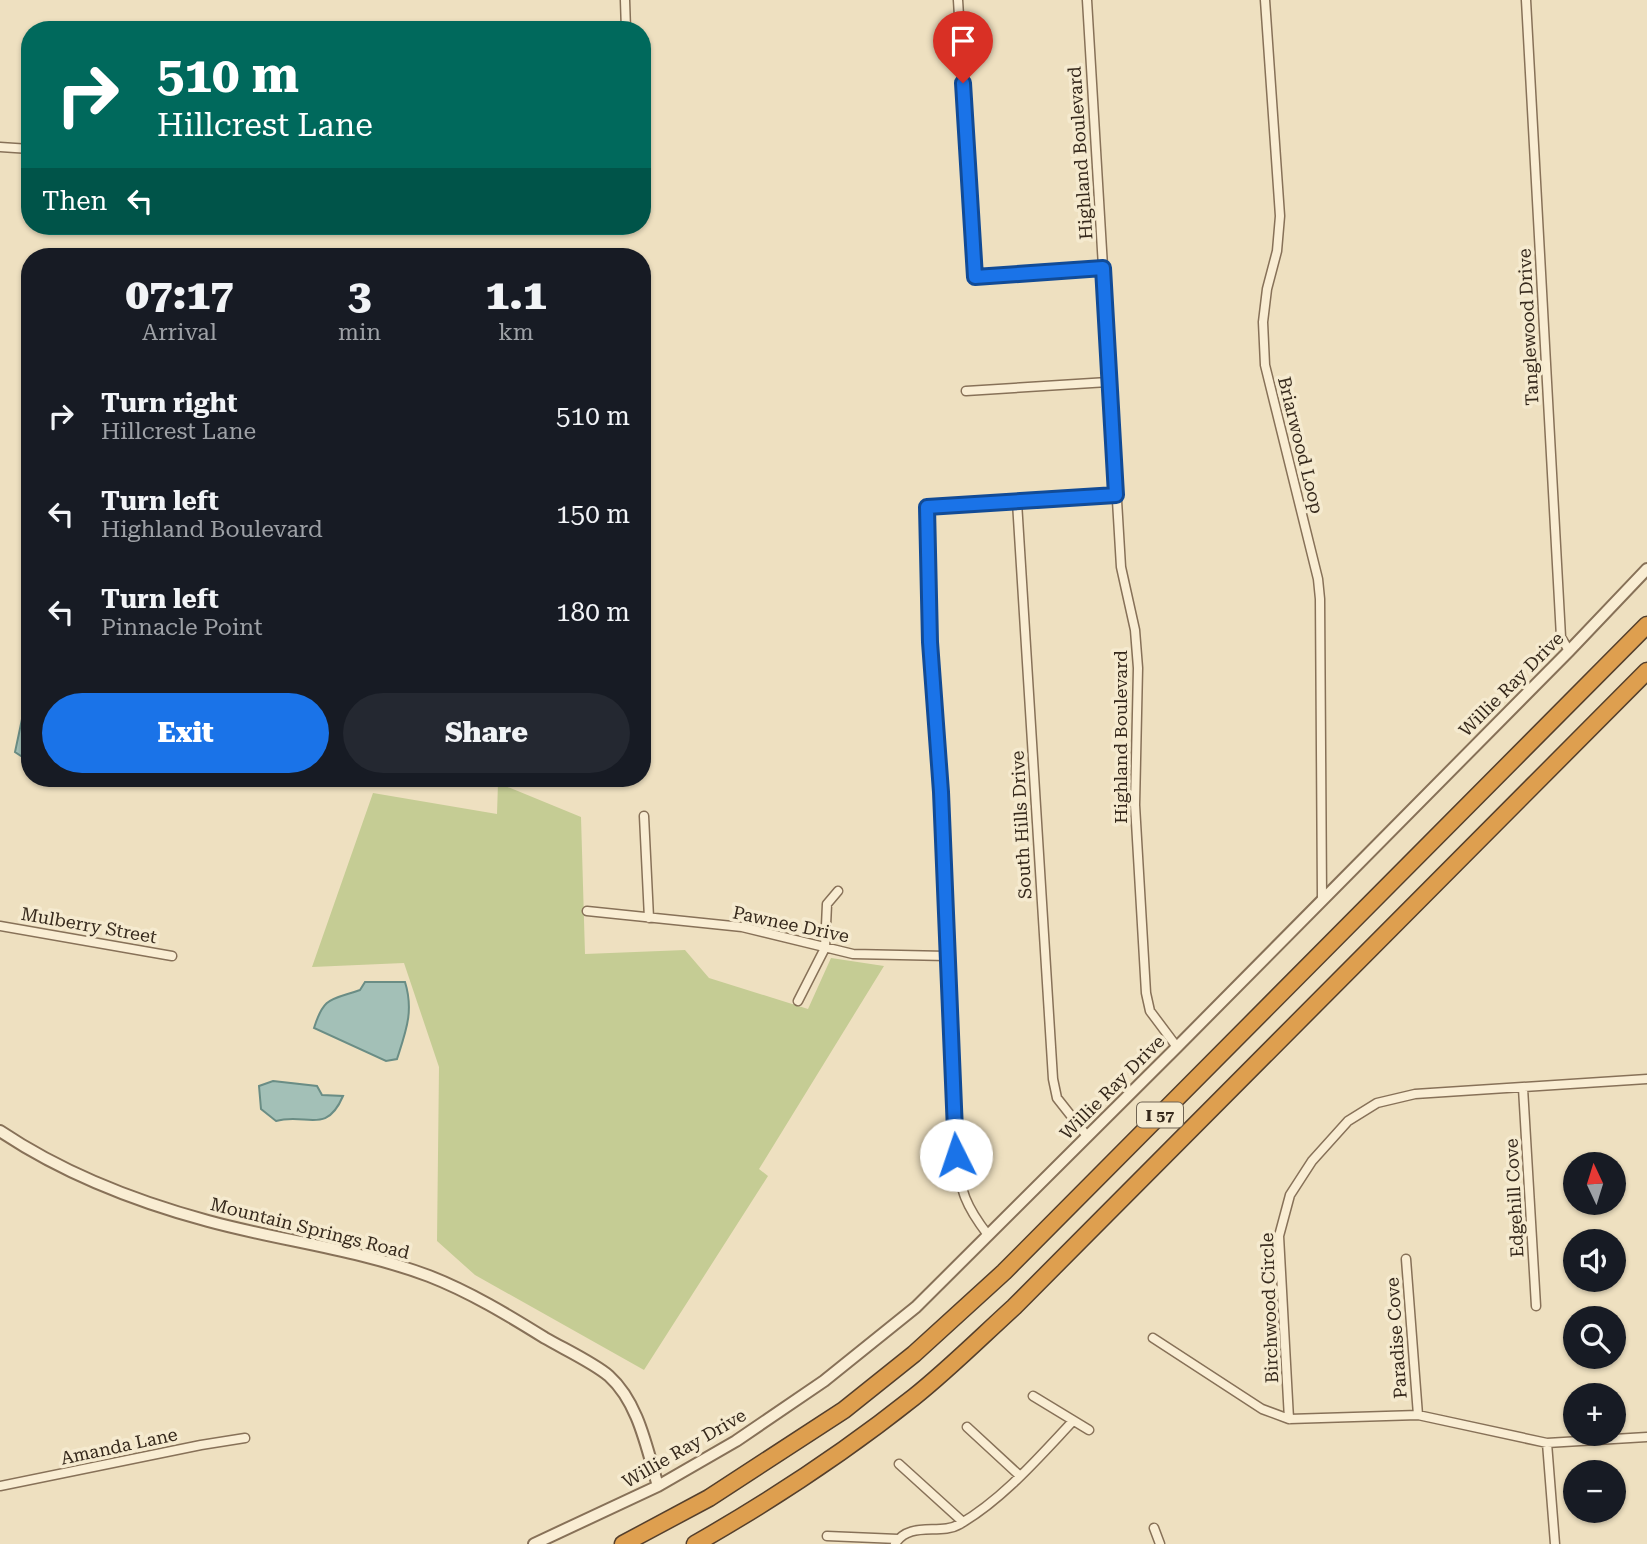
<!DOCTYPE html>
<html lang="en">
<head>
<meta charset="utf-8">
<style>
	:root { --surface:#171b24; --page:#242831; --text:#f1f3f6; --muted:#9ea1a6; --accent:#1a73e8 }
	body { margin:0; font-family:"Roboto Serif",serif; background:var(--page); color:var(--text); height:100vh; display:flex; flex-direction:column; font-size:26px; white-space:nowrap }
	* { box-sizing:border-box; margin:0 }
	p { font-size:23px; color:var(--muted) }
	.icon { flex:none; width:38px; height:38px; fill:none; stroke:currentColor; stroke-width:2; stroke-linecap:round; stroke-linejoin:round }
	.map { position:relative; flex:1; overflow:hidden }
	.sheet { position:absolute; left:21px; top:248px; width:630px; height:539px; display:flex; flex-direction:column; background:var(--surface); border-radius:28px; box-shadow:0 2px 5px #0004 }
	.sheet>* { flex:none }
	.top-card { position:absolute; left:21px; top:21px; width:630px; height:214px; border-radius:28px; box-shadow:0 2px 5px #0004; background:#00695c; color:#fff; overflow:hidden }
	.needle { width:46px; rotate:356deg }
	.tools { position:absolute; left:1563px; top:1152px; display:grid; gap:14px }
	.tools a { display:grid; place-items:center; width:63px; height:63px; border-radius:50%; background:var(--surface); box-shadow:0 2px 5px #0004; font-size:35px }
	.pin { position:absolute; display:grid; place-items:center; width:60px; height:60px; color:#fff; margin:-72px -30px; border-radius:50% 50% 50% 0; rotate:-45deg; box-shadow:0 0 7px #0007 }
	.pin .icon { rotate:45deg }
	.me { position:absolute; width:77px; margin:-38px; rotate:356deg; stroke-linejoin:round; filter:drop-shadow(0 0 5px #0008) }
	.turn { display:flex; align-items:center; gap:24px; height:147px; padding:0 21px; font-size:32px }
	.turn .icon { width:91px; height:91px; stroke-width:2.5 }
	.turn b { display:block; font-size:49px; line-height:60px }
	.then { display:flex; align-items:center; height:66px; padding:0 21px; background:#0003; gap:14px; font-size:26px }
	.eta { display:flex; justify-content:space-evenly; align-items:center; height:119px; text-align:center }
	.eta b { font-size:42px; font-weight:800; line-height:49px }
	.primary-button { display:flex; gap:14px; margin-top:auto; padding:14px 21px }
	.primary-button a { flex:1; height:80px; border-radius:42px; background:var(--accent); color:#fff; font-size:28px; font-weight:800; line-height:80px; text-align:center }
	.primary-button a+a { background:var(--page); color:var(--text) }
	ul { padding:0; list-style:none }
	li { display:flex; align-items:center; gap:21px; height:98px; padding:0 21px }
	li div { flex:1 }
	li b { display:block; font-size:26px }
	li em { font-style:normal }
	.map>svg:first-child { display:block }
	.green { fill:#c5cc94 }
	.water { fill:#a3c0b7; stroke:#6a8d85; stroke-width:2 }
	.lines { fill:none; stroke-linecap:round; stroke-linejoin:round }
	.minor-casing { stroke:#877158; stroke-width:11 }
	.tertiary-casing { stroke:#877158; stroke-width:14 }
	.motorway-casing { stroke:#543f2c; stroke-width:19 }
	.minor { stroke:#f9edd3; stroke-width:8 }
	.tertiary { stroke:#f9edd3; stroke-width:10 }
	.motorway { stroke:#de9f4f; stroke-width:16 }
	.route-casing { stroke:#114b97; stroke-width:18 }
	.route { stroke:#1a73e8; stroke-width:12 }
	.labels { text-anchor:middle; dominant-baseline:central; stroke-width:7; stroke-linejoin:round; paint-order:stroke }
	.shield { fill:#f5eacf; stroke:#6f6352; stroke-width:2 }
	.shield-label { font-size:16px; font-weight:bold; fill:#36291c }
	.street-label { font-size:18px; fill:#36291c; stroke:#f5eacf }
</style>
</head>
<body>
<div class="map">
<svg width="1647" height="1544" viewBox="0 0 1647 1544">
	<rect width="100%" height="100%" fill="#eee0c0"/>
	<path class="green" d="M498,783l83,34 4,137 100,-4 24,28 99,31 23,-51 53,8 -125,203 9,7 -124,194 -169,-95 -38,-34 2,-174 -35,-104 -92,4 61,-174 124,21z"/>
	<path class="water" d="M30,713v49l-15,-10 7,-33z
		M365,982h40c9,29 1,49 -8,77l-11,2 -72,-33c10,-32 17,-28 46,-38z
		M273,1081l44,5 5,9 21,1c-17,40 -37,16 -67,25l-15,-12 -2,-23z"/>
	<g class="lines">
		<defs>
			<path id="minor" d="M625,0l1,30
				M958,0l17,277 128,-9
				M1087,0l34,567 14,63 3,38 -3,137 11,188 4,18 27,36
				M1265,0l15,216 -3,35 -10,38 -4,33 2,43 53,214 2,20 2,299
				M1526,0l35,637 8,14
				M0,147l30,2
				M966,391l142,-9
				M1017,502l36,577 4,19 30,38
				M644,816l5,102
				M587,911l155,16 111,27 94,2
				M0,926l172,30
				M798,1001l27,-53 2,-44 11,-13
				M1647,1079l-232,15 -38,9 -29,18 -36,40 -22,34 -11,41 10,183 129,-4 129,28 100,-6
				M1523,1088l13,218
				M988,1235c-23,-30 -27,-43 -32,-80l-15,-363 -11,-150 -3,-135 189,-12
				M1406,1259l12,156
				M1153,1338l109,71 27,10
				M1033,1396l56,34
				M967,1427l52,48
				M1547,1443l8,101
				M899,1464l64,58
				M0,1486l201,-41 44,-7
				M1154,1528l6,16
				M827,1536l71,3
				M895,1544c15,-24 45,-8 65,-20 43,-25 79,-67 113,-103"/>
			<path id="tertiary" d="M0,1131c64,43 134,70 208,90 73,20 149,28 221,55 41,16 79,39 116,62 19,11 49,25 64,38 30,27 38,74 49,110
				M534,1544l124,-58 78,-45 88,-60 92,-74 261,-260 392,-396 78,-82"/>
			<path id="motorway" d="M623,1544l86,-46 135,-88 70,-56 90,-82 643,-647
				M695,1544c77,-44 150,-92 219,-147 35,-28 67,-60 100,-90l633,-636"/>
		</defs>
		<use href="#minor" class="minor-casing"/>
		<use href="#tertiary" class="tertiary-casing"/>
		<use href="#motorway" class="motorway-casing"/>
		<use href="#minor" class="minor"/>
		<use href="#tertiary" class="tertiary"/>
		<use href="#motorway" class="motorway"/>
	</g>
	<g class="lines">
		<defs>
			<path id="route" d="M956,1155l-15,-363 -11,-150 -3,-135 189,-12 -13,-227 -128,9 -12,-194"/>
		</defs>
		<use href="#route" class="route-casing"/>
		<use href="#route" class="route"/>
	</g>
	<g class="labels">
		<rect class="shield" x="1137" y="1102.5" width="46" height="25" rx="5"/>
		<g class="shield-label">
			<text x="1160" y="1115">I 57</text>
		</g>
		<g class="street-label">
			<text transform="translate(1080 153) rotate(-94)">Highland Boulevard</text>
			<text transform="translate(1528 327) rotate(-93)">Tanglewood Drive</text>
			<text transform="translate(1301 445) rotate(76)">Briarwood Loop</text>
			<text transform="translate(1511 684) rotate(-45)">Willie Ray Drive</text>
			<text transform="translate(1120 737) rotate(-90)">Highland Boulevard</text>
			<text transform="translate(1021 825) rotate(-93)">South Hills Drive</text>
			<text transform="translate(791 924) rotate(12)">Pawnee Drive</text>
			<text transform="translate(89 925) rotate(10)">Mulberry Street</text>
			<text transform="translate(1112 1087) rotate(-45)">Willie Ray Drive</text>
			<text transform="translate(1514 1198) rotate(-93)">Edgehill Cove</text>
			<text transform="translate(310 1228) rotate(14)">Mountain Springs Road</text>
			<text transform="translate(1269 1308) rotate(-92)">Birchwood Circle</text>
			<text transform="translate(1396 1338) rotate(-94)">Paradise Cove</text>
			<text transform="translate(119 1446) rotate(-12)">Amanda Lane</text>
			<text transform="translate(684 1448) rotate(-30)">Willie Ray Drive</text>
		</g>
	</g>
</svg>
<div class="tools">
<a><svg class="needle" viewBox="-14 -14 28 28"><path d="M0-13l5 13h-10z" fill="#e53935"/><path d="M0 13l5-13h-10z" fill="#9ea1a6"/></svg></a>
<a><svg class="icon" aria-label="sound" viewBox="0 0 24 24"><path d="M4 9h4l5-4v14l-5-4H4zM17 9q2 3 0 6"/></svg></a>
<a><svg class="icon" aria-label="search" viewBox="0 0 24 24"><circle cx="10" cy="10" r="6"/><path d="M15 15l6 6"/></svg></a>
<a>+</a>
<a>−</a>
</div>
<div class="pin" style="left:963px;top:83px;background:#d93025"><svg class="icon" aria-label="arrive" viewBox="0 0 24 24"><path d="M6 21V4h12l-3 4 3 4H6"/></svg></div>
<svg class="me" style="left:956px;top:1155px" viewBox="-20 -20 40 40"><circle r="19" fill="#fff"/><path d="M0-13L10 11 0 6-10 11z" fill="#1a73e8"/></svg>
<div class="top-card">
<div class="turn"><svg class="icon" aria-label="right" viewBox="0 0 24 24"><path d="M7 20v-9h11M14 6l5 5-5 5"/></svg><div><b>510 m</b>Hillcrest Lane</div></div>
<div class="then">Then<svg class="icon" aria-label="left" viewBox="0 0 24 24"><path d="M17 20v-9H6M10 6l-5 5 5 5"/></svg></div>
</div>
<section class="sheet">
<div class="eta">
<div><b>07:17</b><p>Arrival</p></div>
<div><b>3</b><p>min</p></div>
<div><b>1.1</b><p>km</p></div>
</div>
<ul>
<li><svg class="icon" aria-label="right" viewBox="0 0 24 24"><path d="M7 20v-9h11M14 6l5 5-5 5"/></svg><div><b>Turn right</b><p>Hillcrest Lane</p></div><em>510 m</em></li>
<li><svg class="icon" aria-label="left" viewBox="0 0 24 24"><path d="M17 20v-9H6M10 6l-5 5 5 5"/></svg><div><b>Turn left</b><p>Highland Boulevard</p></div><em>150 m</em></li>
<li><svg class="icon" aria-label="left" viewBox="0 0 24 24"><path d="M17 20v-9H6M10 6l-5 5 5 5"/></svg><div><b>Turn left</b><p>Pinnacle Point</p></div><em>180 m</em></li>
</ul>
<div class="primary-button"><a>Exit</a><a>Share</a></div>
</section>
</div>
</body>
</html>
